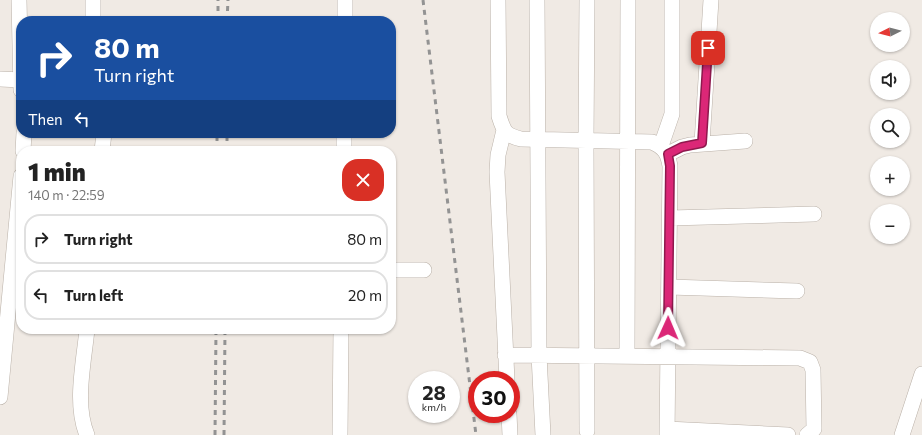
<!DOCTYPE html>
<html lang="en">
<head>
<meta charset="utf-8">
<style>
	:root { --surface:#fff; --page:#f2f2f2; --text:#222; --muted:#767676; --line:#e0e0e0 }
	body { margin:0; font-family:Commissioner,sans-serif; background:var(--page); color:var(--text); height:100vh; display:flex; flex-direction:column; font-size:15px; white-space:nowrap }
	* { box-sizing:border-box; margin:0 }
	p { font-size:13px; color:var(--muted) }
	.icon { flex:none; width:22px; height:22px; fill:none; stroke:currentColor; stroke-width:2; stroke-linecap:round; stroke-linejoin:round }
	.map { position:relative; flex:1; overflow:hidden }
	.details { position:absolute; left:16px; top:146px; width:380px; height:188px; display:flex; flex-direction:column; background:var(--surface); border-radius:16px; box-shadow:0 1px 3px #0004 }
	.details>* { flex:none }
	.top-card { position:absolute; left:16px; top:16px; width:380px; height:122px; border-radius:16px; box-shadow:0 1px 3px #0004; background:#1a4fa0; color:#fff; overflow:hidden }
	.needle { width:26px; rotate:264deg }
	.buttons { position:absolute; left:870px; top:12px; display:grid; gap:8px }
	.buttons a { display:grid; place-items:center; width:40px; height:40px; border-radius:50%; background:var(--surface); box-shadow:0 1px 3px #0004; font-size:20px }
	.speed { position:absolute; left:408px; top:371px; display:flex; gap:8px; font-size:20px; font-weight:700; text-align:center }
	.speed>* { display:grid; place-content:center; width:52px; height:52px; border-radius:50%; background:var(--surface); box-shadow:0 1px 3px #0004; line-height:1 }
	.speed small { font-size:10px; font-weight:400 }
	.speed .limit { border:6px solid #d22; background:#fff; color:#111 }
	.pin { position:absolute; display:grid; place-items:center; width:34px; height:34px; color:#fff; margin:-17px; border-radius:8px; box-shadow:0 2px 6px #0006 }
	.me { position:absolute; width:44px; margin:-22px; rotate:1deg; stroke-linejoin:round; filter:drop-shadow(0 0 3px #0008) }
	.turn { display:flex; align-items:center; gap:14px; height:84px; padding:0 12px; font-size:18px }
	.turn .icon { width:52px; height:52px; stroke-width:2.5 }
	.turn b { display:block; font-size:28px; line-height:34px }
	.then { display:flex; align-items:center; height:38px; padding:0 12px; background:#0003; gap:8px; font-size:15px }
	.round { display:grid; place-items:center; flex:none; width:42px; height:42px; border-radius:16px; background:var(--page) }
	.overview { display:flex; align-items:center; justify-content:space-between; height:68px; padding:0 12px }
	h1 { font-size:24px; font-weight:800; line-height:30px }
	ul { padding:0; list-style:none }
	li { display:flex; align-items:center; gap:12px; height:50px; margin:0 8px 6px; padding:0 4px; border:2px solid var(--line); border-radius:16px }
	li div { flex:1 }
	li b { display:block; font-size:15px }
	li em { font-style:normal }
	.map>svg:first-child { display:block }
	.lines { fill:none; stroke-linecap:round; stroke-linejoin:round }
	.street-casing { stroke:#bab1a8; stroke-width:16 }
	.street { stroke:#fff; stroke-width:15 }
	.rail { stroke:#939393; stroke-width:3; stroke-dasharray:5 5; stroke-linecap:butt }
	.route-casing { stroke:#8e194d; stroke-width:10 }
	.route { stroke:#db2777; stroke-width:7 }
</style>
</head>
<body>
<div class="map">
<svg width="922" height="435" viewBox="0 0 922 435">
	<rect width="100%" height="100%" fill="#f0eae4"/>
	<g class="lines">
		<defs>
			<path id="street" d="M19,0l2,90
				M93,0v21
				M498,0l1,116c5,16 6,19 22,23l131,3c12,5 16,11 18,24l-3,269
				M537,0l2,355 4,80
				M587,0l-1,141 1,290
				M345,21v-21
				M0,79l21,1
				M504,130l-6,25 -1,17 10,208
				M702,143l9,-143
				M661,146l11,-32v-114
				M23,151l1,-18
				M102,151l2,-18
				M344,151v-18
				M668,154l14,-7 8,-2 55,-4
				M670,218l144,-4
				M391,270h33
				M669,287l128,4
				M87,329c-3,33 -13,75 0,106
				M505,355l295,3 10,4 3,8 1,59 -7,6
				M627,356l1,-356
				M0,397l21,-221
				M509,414l1,21
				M667,429l121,6
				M340,435l1,-106
				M902,435l20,-61"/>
		</defs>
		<use href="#street" class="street-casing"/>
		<use href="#street" class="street"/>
		<path class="rail" d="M423,0l53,435
			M218,21v-21
			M227,21l1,-21
			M217,151v-18
			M227,151v-18
			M215,435l1,-106
			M224,435l1,-106"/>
	</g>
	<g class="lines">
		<defs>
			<path id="route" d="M668,328l2,-162 -2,-12 14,-7 20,-4 6,-95"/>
		</defs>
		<use href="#route" class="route-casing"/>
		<use href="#route" class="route"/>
	</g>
</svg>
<div class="buttons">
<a><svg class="needle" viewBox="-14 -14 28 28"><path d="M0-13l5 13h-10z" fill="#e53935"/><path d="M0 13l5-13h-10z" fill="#767676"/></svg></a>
<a><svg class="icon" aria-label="sound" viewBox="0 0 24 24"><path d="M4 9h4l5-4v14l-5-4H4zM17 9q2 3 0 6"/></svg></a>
<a><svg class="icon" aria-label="search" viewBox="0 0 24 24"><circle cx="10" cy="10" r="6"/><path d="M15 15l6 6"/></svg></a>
<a>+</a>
<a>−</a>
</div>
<div class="speed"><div>28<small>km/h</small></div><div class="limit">30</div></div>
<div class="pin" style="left:708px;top:48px;background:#d93025"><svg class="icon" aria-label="arrive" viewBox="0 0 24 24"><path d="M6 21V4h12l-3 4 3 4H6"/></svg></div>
<svg class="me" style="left:668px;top:328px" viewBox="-20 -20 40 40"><path d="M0-17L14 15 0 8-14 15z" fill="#db2777" stroke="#fff" stroke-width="4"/></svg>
<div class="top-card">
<div class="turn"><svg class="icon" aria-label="right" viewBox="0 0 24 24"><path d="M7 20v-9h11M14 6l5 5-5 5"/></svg><div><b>80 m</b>Turn right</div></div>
<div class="then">Then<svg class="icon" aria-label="left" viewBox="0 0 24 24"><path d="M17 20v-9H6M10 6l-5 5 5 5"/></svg></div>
</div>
<section class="details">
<div class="overview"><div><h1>1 min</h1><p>140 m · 22:59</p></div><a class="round" style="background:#d93025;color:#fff"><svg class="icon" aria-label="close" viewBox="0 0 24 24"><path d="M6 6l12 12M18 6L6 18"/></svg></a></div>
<ul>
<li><svg class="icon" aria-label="right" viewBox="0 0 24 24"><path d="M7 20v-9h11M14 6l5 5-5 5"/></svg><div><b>Turn right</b></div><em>80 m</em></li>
<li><svg class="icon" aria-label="left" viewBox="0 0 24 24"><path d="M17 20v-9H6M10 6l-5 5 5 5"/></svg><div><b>Turn left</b></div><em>20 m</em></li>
</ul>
</section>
</div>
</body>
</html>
